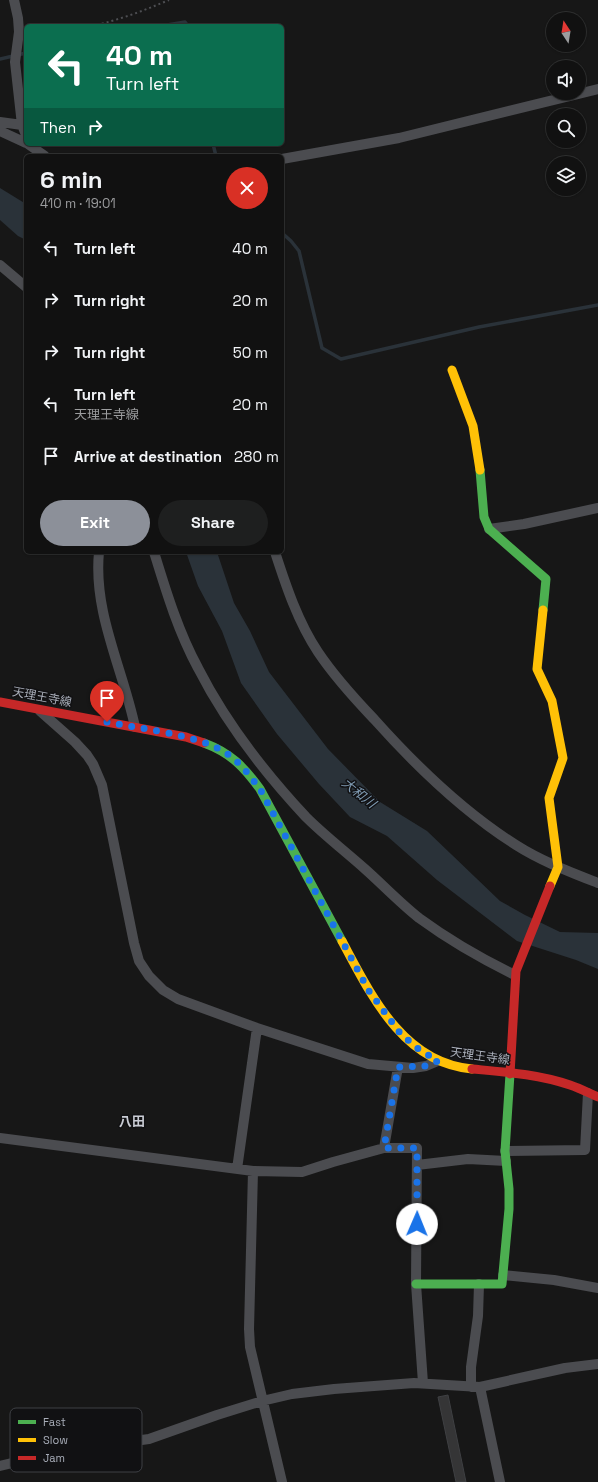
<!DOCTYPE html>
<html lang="en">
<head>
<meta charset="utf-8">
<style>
	:root { --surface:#111; --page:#1e1f1f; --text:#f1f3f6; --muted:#9c9d9f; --line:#303131; --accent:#8c9099 }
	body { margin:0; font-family:"Space Grotesk","Noto Sans JP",sans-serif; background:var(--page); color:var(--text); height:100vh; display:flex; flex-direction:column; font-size:15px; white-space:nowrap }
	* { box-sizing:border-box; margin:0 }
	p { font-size:13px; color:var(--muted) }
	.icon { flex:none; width:22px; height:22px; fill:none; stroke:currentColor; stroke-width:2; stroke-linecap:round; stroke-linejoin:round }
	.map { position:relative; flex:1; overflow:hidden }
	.sheet { position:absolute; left:24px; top:154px; width:260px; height:400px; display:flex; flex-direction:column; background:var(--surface); border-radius:6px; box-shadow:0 1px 3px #0004,0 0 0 1px var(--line) }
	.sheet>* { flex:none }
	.hud { position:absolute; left:24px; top:24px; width:260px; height:122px; border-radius:6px; box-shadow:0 1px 3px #0004,0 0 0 1px var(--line); background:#0b6e4f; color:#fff; overflow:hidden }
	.needle { width:26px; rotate:348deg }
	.buttons { position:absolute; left:546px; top:12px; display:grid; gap:8px }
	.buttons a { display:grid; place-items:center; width:40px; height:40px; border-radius:50%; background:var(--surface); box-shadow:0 1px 3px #0004,0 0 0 1px var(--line); font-size:20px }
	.pin { position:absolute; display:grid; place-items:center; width:34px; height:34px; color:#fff; margin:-41px -17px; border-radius:50% 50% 50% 0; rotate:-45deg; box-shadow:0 0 4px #0007 }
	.pin .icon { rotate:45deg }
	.me { position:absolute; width:44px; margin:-22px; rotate:1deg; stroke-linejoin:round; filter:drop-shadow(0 0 3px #0008) }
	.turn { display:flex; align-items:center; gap:14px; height:84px; padding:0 16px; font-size:18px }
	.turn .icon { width:52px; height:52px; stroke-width:2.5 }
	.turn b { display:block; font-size:28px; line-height:34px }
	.then { display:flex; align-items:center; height:38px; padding:0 16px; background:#0003; gap:8px; font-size:15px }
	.round { display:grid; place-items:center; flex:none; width:42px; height:42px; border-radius:21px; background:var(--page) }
	.headline { display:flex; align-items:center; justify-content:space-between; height:68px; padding:0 16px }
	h1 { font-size:24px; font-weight:700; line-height:30px }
	.cta { display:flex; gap:8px; margin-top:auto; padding:8px 16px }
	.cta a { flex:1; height:46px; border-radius:24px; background:var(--accent); color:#fff; font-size:16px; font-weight:700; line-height:46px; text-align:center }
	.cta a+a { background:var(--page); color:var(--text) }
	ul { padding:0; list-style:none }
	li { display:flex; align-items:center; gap:12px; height:52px; padding:0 16px }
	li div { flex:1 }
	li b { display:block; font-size:15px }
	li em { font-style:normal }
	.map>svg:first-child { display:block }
	.water { fill:#2a3239 }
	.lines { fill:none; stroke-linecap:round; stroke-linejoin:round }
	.stream { stroke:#2a3239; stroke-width:3.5 }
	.building { fill:#353536; stroke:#3f4043 }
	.path { stroke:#4d4e52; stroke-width:2; stroke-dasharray:2 3; stroke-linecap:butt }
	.street { stroke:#4b4c50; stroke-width:10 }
	.fast { stroke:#4caf50; stroke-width:9 }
	.slow { stroke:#ffc107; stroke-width:9 }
	.jam { stroke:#c62828; stroke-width:9 }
	.route { stroke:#1a73e8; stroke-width:7; stroke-dasharray:0 12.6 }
	.labels { text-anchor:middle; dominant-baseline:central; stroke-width:3; stroke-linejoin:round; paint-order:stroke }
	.street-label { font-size:12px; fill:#a8adb8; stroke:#111113 }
	.water-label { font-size:13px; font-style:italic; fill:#7f9bb3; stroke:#111113 }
	.neighbourhood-label { font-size:13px; font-weight:bold; fill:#c9ccd4; stroke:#111113 }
	.key { fill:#111113; stroke:#3e4045; stroke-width:1 }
	.key-label { font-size:11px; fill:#a8adb8 }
</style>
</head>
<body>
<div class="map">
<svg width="598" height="1482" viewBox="0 0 598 1482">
	<rect width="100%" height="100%" fill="#171717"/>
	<path class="water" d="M0,188l26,16v36l-8,-4 -18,-16z
		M186,552h31l17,51 16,28 19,41 59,77 52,53 47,29 73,70 25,14 35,17 38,1v36l-22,-9 -59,-19 -80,-61 -50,-44 -37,-19 -31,-33 -42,-50 -36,-51 -19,-52 -24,-45z"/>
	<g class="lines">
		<path class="stream" d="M161,26l24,-4 3,4
			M0,59l26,-6
			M213,144l3,12
			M282,233l9,8 8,10 23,97 19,11 138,-32 119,-22"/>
	</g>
	<path class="building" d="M448,1395l18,87h-10l-18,-85z"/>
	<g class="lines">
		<path class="path" d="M92,26c27,-6 51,-15 77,-26"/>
		<path class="street" d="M14,0l4,18 1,14 -4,30 7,63 4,10
			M0,122l22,3
			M0,131l26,12
			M28,144l17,12
			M282,159l117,-21 199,-49
			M0,265l26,22
			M489,529l35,-5 74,-16
			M99,552c-6,61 24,117 36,175
			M154,552c12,39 24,79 44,116 28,55 66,104 108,149 18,18 40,35 59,52 18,16 35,34 54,49 30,22 63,41 96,57
			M275,552c11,34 23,70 43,100 16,24 36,46 56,67 42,47 88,92 142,126 25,16 54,27 82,38
			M40,711l35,31 12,13 6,9 9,21 32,158 5,18 10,15 14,14 15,9 79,29 111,36 45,4 13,-2 12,-5
			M0,1138l253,33 49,1 31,-10 51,-14h33l-1,136 7,99
			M384,1148l14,-81
			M505,1151l80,-1 3,-57
			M417,1165l51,-6 38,2
			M237,1169l20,-141
			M253,1171l-4,158 1,18 32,135
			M503,1275l51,5 44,8
			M471,1387v-20l7,-51 1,-32
			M480,1387l20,95
			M0,1466l67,-16 82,-11 68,-24 45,-14 30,-7 42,-5 80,-6 66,4 85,-19 33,-4"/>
		<path class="fast" d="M480,470l4,47 5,12 57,50 -3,31
			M204,743c27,10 40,24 56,46l82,152
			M416,1284h86l7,-75v-20l-4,-38 5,-77"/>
		<path class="slow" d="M452,370l21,56 7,44
			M543,610l-6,59 15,32 11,57 -14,40 9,69 -8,19
			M342,941c29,54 61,122 130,128"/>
		<path class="jam" d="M0,702l186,35 18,6
			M472,1069c33,3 66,5 98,16 9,3 19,8 28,12
			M510,1074l6,-103 34,-85"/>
	</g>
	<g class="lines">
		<path class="route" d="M107,722c34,7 90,12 119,31 14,9 24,23 34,36l109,202 31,42 17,15 21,13 -12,5 -28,1 -14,81h33v76"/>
	</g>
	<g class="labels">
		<g class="street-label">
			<text transform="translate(42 697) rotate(11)">天理王寺線</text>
			<text transform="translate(480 1056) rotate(8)">天理王寺線</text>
		</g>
		<g class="water-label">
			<text transform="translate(359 793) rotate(39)">大和川</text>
		</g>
		<g class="neighbourhood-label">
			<text x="132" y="1121">八田</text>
		</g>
	</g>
	<rect x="10" y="1408" width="132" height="64" rx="6" class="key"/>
	<rect x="18" y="1420" width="18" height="4" fill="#4caf50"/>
	<rect x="18" y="1438" width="18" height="4" fill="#ffc107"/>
	<rect x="18" y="1456" width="18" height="4" fill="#c62828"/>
	<g class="key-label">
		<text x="43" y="1426">Fast</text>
		<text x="43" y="1444">Slow</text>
		<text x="43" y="1462">Jam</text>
	</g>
</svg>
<div class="buttons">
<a><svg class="needle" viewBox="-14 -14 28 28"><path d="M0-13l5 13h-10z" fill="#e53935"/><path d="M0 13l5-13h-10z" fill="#9c9d9f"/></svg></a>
<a><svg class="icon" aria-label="sound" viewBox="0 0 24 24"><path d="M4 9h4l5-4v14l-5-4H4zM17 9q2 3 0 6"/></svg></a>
<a><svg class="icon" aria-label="search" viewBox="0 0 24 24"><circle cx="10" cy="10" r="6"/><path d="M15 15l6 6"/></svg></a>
<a><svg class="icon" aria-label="layers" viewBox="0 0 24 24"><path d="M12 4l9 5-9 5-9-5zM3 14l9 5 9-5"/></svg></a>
</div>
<div class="pin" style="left:107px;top:722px;background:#d93025"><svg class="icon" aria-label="arrive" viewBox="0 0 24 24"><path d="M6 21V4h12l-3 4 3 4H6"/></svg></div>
<svg class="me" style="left:417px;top:1224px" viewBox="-20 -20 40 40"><circle r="19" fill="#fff"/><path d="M0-13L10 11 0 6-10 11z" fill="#1a73e8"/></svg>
<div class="hud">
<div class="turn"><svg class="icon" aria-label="left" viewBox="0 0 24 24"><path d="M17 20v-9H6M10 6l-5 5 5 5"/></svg><div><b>40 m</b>Turn left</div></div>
<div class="then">Then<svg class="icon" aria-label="right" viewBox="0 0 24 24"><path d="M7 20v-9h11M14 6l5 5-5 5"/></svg></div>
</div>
<section class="sheet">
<div class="headline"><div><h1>6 min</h1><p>410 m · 19:01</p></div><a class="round" style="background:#d93025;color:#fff"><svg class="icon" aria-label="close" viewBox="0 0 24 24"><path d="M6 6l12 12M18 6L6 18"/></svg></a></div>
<ul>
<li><svg class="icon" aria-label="left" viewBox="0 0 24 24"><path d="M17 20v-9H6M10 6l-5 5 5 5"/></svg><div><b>Turn left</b></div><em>40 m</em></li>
<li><svg class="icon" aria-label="right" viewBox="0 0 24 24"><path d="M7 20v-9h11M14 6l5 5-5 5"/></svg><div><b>Turn right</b></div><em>20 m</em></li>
<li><svg class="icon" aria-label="right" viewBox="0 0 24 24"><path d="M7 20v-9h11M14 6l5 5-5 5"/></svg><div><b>Turn right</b></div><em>50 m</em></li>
<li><svg class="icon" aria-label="left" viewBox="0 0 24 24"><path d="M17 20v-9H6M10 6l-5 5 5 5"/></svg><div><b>Turn left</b><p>天理王寺線</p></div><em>20 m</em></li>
<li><svg class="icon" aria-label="arrive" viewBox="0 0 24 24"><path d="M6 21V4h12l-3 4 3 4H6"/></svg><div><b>Arrive at destination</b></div><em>280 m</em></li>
</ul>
<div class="cta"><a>Exit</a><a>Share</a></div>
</section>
</div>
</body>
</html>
